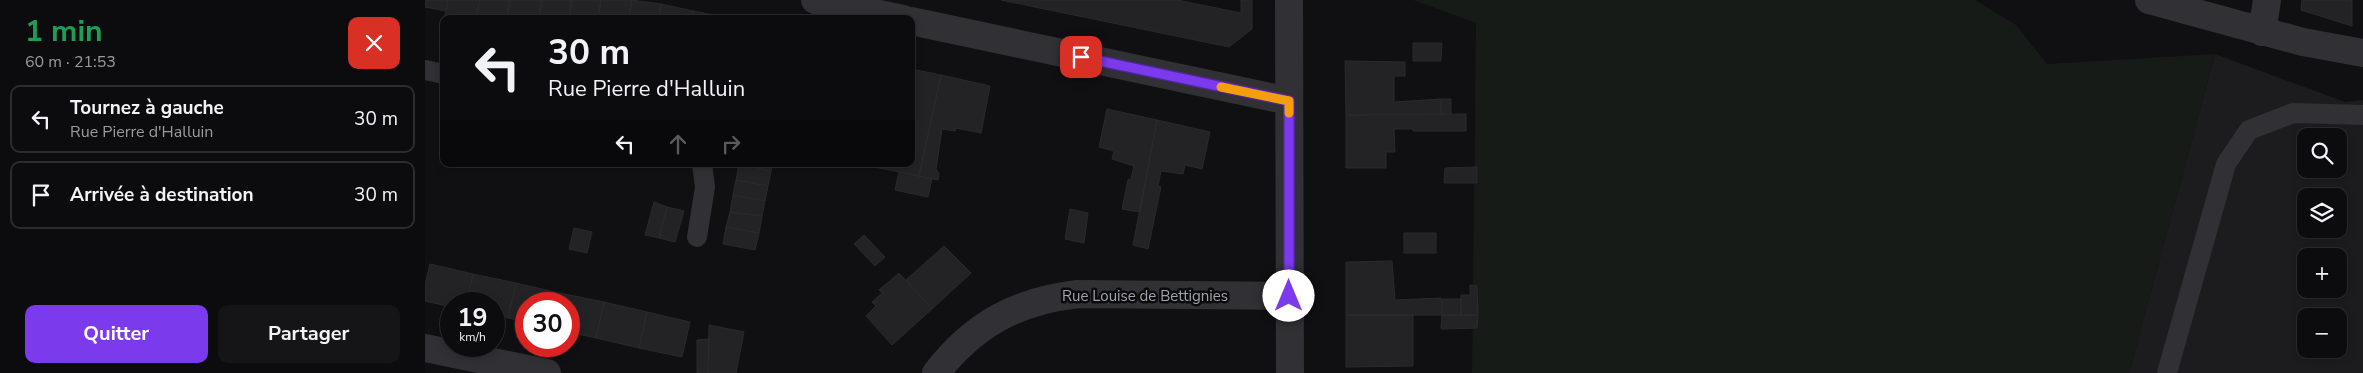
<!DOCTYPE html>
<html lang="fr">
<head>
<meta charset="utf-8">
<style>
	:root { --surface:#0c0b0d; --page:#151416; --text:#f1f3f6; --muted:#9a9b9d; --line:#2c2b2e; --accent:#7c3aed }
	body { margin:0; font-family:"Nunito Sans",sans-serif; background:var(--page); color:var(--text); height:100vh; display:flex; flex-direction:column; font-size:19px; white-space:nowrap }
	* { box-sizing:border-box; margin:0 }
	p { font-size:16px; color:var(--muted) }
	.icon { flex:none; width:28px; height:28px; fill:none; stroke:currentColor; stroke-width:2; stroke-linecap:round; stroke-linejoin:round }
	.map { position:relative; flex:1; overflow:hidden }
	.side { display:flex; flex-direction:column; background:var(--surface); width:425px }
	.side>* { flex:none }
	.guide { position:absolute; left:15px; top:15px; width:475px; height:152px; border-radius:10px; box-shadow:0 2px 8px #0003,0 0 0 1px var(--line); background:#0c0b0d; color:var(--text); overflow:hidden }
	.fabs { position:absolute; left:1872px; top:128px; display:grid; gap:10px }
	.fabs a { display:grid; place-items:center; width:50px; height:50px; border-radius:10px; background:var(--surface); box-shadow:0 2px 8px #0003,0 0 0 1px var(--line); font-size:25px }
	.speed { position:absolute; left:15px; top:292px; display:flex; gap:10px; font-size:25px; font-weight:700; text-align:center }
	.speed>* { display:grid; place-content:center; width:65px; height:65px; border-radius:50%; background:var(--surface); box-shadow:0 2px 8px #0003,0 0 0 1px var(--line); line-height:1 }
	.speed small { font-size:12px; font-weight:400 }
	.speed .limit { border:8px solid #d22; background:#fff; color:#111 }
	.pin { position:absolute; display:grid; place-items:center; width:42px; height:42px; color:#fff; margin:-21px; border-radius:10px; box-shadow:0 2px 8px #0006 }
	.me { position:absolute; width:55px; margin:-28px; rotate:0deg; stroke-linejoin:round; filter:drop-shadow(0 0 4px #0008) }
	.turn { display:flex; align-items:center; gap:18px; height:105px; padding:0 25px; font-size:22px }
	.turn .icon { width:65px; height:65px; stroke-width:2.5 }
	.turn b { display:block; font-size:35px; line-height:42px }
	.lanes { display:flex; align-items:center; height:48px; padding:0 25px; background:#0003; justify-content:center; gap:25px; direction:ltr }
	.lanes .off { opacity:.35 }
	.round { display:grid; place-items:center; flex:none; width:52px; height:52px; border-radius:10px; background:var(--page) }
	.overview { display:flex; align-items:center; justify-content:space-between; height:85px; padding:0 25px }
	h1 { font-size:30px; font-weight:700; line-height:38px; color:#1e9e55 }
	.cta { display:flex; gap:10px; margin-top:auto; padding:10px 25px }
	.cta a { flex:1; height:58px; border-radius:10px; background:var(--accent); color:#fff; font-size:20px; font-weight:700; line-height:58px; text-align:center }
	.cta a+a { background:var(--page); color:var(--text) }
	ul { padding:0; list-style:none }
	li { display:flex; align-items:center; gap:15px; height:68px; margin:0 10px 8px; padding:0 15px; border:2px solid var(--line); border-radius:10px }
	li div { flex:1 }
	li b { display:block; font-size:19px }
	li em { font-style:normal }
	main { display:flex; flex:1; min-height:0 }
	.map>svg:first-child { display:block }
	.built { fill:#1c1c1e; fill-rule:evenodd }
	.green { fill:#161b18 }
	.building { fill:#232325; stroke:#2a2a2d }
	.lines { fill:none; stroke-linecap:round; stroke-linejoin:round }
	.lane { stroke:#313135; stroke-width:20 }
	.street { stroke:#313135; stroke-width:28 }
	.route-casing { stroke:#51269a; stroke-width:12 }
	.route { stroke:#7c3aed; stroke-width:9 }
	.slow { stroke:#f59e0b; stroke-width:9 }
	.labels { text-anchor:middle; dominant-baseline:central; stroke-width:5; stroke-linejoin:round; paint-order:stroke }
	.street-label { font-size:15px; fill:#a1a3b1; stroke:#0b0b0c }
</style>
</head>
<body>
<main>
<section class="side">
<div class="overview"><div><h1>1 min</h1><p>60 m · 21:53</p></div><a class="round" style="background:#d93025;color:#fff"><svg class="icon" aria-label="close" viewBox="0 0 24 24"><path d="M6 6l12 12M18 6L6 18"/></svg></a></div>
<ul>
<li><svg class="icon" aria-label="left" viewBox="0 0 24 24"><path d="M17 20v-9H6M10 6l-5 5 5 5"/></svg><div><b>Tournez à gauche</b><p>Rue Pierre d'Halluin</p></div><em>30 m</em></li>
<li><svg class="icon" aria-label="arrive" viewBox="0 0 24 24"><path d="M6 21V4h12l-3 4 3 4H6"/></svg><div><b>Arrivée à destination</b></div><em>30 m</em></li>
</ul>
<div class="cta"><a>Quitter</a><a>Partager</a></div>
</section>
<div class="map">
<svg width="1938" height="373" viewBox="0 0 1938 373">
	<rect width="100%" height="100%" fill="#100f11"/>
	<path class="built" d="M1790,54l130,48 18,-2v273h-234zM1881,136h33v33h-33zM1881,196h33v33h-33zM1881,256h33v33h-33zM1881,316h33v33h-33z"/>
	<path class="green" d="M988,0h562l41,25 31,39 168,-10 -86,319h-657l4,-350z"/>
	<path class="building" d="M0,0h23l-2,11 -21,-4z
		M23,0h32l-4,19h-32z
		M55,0h30l-4,19 -30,-2z
		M85,0h32l-4,19h-32z
		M117,0h30l-3,19h-31z
		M147,0h29l-3,19h-29z
		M176,0h31l-4,19h-30z
		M207,0l29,4 -3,15h-30z
		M576,0h176l64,13v-13h11v29l-23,18z
		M1877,0h50v26l-51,-16z
		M236,4l32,7 -1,8h-34z
		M268,11l31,6v2h-32z
		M19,19v24h-5z
		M988,43h29l-1,18h-28z
		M920,61l60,1v14h-11v26l47,-3v15l-95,1z
		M486,69l30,6 -22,101 -54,-11 46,-1z
		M516,75l49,11 -9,47 -25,-5 -1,3 -13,-2 -6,40 3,5 -1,6 -19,-4z
		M1016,99h10v15h-10z
		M682,109l50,11 -17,92 -18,-3 6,-29 3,-1 3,-13 -22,-7 2,-8 -15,-4z
		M1041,114v17h-53v-2h-19l1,23h-9v16h-40v-53z
		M732,120l53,12 -8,37 -17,-4 -2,9 -22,-3 -3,15 3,1 -13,62 -15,-4z
		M314,164l32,7 -3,15 -32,-6z
		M314,164h34l-2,7z
		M1052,167v16h-33l1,-15z
		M474,172l33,7 -4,18 -33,-7z
		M311,180l32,6 -3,15 -32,-6z
		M308,195l32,6 -3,15 -32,-4z
		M229,202l13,5 -8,31 -14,-3z
		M242,207l17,4 -9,31 -16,-4z
		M645,209l18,4 -4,30 -19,-4z
		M305,212l32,4 -3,17 -33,-6z
		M301,227l33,6 -4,17 -32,-6z
		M149,228l18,4 -5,21 -18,-4z
		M979,233h32v20h-32z
		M439,235l21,22 -10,9 -21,-22z
		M519,246l27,27 -39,36 -26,-29z
		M967,261l3,39 46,-2 1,17h-96v-53z
		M5,264l43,10 -7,30h-15v3l-26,-6v-16z
		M474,273l33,36 -40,36 -26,-29 10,-10 -4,-4 10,-9 -3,-3z
		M48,274l43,9 -8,35 -14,-3v-11h-28z
		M91,283l43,10 -2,11h-31v18l-18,-4z
		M1045,285l7,1 1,29h-17v-20h9z
		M134,293l45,9 -8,36 -27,-6v-28h-12z
		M1017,299h19v16h-19z
		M179,302l43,10 -8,36 -43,-10z
		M222,312l43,10 -8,35 -43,-9z
		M921,315h67v51l-67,1z
		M1017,315h36l-1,13 -36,1z
		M284,325l35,7 -8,41h-28z
		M284,339l-1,34h-11v-33z"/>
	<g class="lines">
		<path class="lane" d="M0,70l19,4
			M272,237l8,-50 -3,-23
			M1742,373l59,-209 23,-34 44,-17 70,2"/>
		<path class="street" d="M390,0l88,19
			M864,0l1,373
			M1724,0l154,42 60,11
			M486,21l378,80
			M1837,32l5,-32
			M0,348l122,25
			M511,373c38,-49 81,-72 142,-79l211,2"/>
	</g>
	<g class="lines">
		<defs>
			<path id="route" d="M656,57l208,44v195"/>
		</defs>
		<use href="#route" class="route-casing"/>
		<use href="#route" class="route"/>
		<path class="slow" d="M796,87l68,14v12"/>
	</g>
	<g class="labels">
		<g class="street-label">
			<text x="720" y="296">Rue Louise de Bettignies</text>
		</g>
	</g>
</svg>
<div class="fabs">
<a><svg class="icon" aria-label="search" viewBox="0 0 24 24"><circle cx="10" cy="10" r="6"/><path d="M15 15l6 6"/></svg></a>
<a><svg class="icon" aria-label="layers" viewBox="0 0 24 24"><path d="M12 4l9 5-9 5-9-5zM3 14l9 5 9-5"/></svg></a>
<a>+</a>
<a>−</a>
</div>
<div class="speed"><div>19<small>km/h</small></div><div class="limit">30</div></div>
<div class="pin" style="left:656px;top:57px;background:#d93025"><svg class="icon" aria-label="arrive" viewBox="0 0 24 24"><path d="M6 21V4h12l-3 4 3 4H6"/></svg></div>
<svg class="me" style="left:864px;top:296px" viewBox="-20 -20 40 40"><circle r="19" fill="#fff"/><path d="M0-13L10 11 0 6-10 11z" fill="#7c3aed"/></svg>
<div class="guide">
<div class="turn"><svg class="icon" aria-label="left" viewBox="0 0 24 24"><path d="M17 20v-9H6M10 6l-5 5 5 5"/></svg><div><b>30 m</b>Rue Pierre d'Halluin</div></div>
<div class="lanes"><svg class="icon" aria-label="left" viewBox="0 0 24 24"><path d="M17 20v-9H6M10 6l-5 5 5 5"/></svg><svg class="icon off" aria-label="ahead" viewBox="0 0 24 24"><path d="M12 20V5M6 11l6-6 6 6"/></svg><svg class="icon off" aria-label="right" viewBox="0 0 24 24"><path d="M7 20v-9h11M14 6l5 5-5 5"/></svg></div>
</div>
</div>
</main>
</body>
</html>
